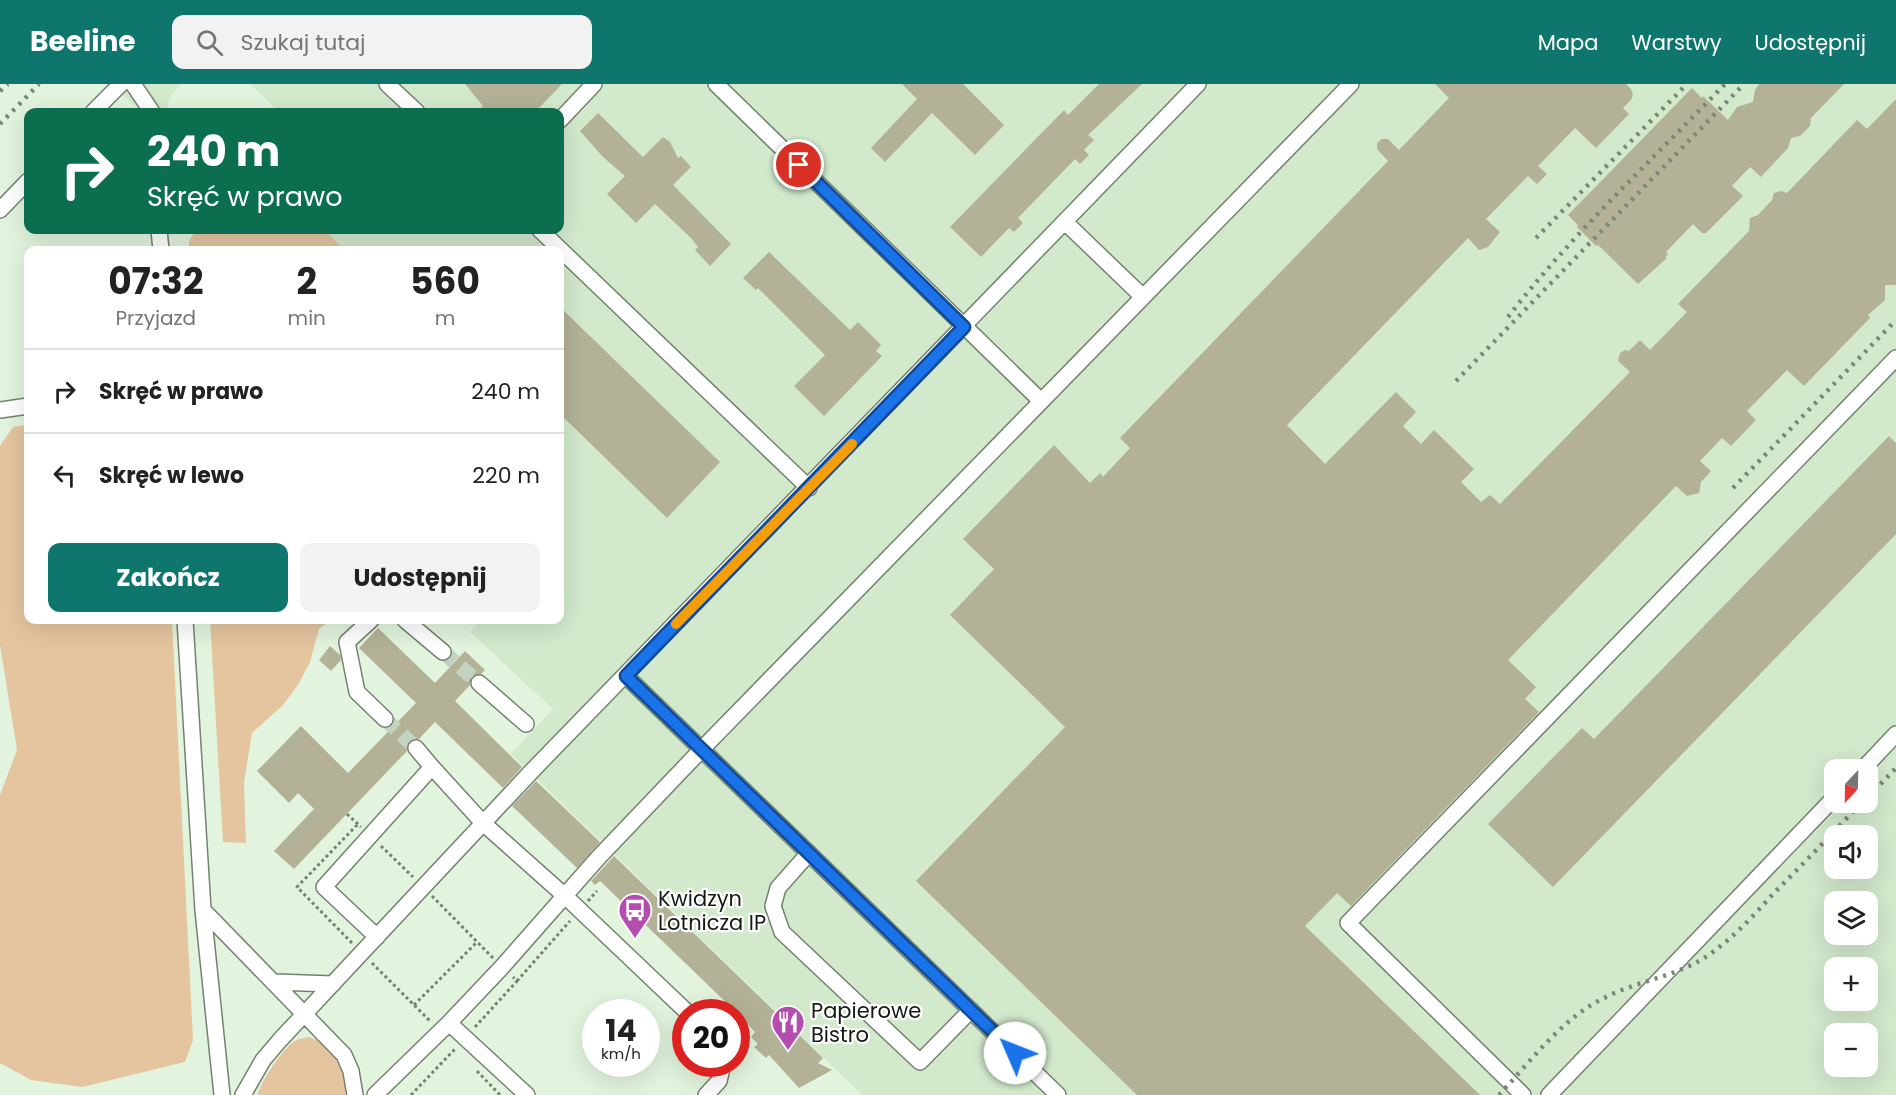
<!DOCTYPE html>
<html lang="pl">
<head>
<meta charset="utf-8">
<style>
	:root { --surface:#fff; --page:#f2f2f2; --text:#222; --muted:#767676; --line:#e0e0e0; --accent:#0f766e }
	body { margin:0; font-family:Poppins,sans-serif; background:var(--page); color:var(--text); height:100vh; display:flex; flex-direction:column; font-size:22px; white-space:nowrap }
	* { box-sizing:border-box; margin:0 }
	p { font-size:20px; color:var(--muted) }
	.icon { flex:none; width:33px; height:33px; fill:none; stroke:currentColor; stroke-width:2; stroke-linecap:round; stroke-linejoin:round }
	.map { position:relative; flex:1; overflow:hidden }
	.side { position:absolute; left:24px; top:162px; width:540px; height:378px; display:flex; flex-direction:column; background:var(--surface); border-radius:12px; box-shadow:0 6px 24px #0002 }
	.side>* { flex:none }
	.guide { position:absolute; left:24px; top:24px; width:540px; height:126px; border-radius:12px; box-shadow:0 6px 24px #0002; background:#0b6e4f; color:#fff; overflow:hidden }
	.needle { width:39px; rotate:202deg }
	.buttons { position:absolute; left:1824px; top:675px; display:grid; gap:12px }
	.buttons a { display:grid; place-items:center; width:54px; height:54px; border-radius:12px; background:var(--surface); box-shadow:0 6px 24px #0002; font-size:30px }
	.speed { position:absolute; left:582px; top:915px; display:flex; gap:12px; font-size:30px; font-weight:700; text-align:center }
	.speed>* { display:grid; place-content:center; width:78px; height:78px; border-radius:50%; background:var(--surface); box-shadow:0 6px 24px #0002; line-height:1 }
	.speed small { font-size:15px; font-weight:400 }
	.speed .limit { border:9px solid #d22; background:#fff; color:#111 }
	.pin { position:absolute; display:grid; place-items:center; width:51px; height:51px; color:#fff; margin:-26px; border:3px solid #fff; border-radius:50%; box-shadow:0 2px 6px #0007 }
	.me { position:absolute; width:66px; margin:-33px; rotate:314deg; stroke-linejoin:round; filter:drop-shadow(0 0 4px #0008) }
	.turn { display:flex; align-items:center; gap:21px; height:126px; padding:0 24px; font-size:27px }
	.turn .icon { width:78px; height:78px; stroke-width:2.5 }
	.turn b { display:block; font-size:42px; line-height:51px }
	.eta { display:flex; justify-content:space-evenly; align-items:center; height:102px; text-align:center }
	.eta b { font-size:36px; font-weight:700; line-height:42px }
	.button { display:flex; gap:12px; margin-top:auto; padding:12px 24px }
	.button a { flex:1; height:69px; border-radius:12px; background:var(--accent); color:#fff; font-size:24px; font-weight:700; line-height:69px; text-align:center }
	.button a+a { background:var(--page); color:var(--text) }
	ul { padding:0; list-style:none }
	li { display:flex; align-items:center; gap:18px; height:84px; padding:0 24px; border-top:2px solid var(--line) }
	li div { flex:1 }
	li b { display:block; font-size:22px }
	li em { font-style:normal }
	header { display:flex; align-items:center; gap:36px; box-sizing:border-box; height:84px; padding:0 30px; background:var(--accent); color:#fff }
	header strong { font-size:28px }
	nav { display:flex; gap:33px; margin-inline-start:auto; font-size:21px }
	.search { width:420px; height:54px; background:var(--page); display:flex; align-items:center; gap:15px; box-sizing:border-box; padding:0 21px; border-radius:12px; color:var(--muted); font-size:22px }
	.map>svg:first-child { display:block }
	.built { fill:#d2e9cc; fill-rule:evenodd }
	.green { fill:#e4c5a0 }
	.building { fill:#b3b297 }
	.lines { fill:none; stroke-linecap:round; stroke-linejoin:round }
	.minor-tunnel { stroke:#c3d3bf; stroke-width:15; stroke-dasharray:15 8; stroke-linecap:butt }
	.minor-casing { stroke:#73836f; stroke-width:18 }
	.path { stroke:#768273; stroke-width:3; stroke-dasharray:3 3; stroke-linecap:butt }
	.minor { stroke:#fff; stroke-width:15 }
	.rail { stroke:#7a8777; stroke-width:4.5; stroke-dasharray:3 6; stroke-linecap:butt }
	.route-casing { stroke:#114b97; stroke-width:15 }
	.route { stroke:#1a73e8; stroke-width:10 }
	.slow { stroke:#f59e0b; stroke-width:10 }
	.labels { text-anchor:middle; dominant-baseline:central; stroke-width:4.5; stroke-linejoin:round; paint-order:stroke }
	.poi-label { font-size:21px; fill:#141b13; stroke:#fff; text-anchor:start }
</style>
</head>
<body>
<header>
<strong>Beeline</strong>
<div class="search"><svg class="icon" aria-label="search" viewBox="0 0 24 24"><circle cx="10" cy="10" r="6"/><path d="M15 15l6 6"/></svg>Szukaj tutaj</div>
<nav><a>Mapa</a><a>Warstwy</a><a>Udostępnij</a></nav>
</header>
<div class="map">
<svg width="1896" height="1011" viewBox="0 0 1896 1011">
	<rect width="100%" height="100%" fill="#e2f4dd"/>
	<path class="built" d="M111,0h70l-10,11 -5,15 -14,1h-11z
		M250,0h1646v1011h-1034l-351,-341 42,-45 -83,-77 11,-12h79v-88l1,-1 -1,-4v-277h-215l-21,-20h236v-118h-281zM1834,686h34v32h-34zM1834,752h34v32h-34zM1834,818h34v32h-34zM1834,884h34v32h-34zM1834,950h34v32h-34z"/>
	<path class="green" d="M196,146h128l21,20h-156v-9z
		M28,341v195h144l21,420 -8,22 -103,25 -51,-7 -31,-17v-268l17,-45 -17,-105v-199l13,-19z
		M210,536h121l-12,9 -9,33 -12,23 -15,20 -31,28 -8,50 2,60 -23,-1z
		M309,953c27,10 38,29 36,58h-88c5,-14 27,-51 42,-56 3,-1 6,-1 10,-2z"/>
	<path class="building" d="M465,0h97l-27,28h-58l6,-6z
		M902,0h61l41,41 -29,30 -43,-42 -47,49 -14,-14 46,-49z
		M1099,0h43l-54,51 6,5 -10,10 5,5 -9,9 -5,-5 -57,59 5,5 -9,9 -5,-4 -28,29 -31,-30 114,-117 4,5z
		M1435,0h191l5,5 2,6 -2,5 -8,8 6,6 -33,34 -21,-20 -37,38 9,8 -10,10 -9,-8 -42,43 14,13 -12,15 -9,3 -11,-12 -181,187 38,39 71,-72 20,20 -13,14 18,18 13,-14 40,39 -13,13 20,20 9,-7 10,9 130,-132 -12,-11 2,-8 5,-3 4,1 11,-11 10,10 37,-38 -9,-8 71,-73 1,-13 8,-3 14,-15 2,-7 7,-2 6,2 70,-73 10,9 29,-30v186h-11v15l-17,15 2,3 -66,68 -17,-16 -40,41 9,9 -25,26 -9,-8 -22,23 11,10 -10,11 -2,11 -12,3 -11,-10 -168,174 28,27 -11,12 14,13 -188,194 -14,-13 -32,33 175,169h-343l-221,-214 149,-154 -115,-112 44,-46 -31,-30 91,-94 36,38 10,-10 3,4 27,-29 -10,-10 268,-277 -11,-12v-6l5,-4h6l11,11 50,-52z
		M1759,0h85l-33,34 -1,8 -10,10 -9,2 -3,10 -27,29 -11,-10 -18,19 11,10 -37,37h-4l-9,-9 -27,28 2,2 -3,3 2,1 -29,26 -40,-39 -2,1 -19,-19 1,-2 -10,-10 124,-127 10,10 1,-2 25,24 9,-13 16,-5 2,-12z
		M598,29l45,44 20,-20 7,5 8,16 3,-2 10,11 -18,18 58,59 -21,22 -15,-16 3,-3 -7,-9 -36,-34 -19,19 -29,-29 18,-18 -22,-19 -23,-26z
		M769,168l81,78 8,-8 23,23 -5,6 6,5 -58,60 -30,-30 31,-31 -67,-67 -2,2 -13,-12z
		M560,223l160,155 -53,56 -107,-104z
		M1889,352l7,7v91l-343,353 -65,-63 94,-96 12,11z
		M378,544l57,55 30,-32 20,19 -4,4 -9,2 -2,9 -15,16 67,66 -19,21 -68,-66 -16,17 -10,2 -2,4v6l-113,118 -20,-18 40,-42 -16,-16 -9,10 -32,-32 44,-45 47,47 68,-70 -57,-55z
		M330,562l10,9 1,5 -10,11 -12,-11z
		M536,697l64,61 -23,26 -65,-62z
		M614,772l209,202 -5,5 14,7 -33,18 -30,-33 -3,3 -12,-11 4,-3 -7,-7 4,-5 -19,-20 -136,-131 -5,4 -4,-4z"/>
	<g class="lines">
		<path class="minor-tunnel" d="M443,568l36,31
			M385,635l31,29"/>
		<defs>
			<path id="minor" d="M133,0l19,28
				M387,0l30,28
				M716,0l325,317
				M93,28l28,-28
				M560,36l34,-36
				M0,126l28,-29
				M1065,138l78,75
				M159,146l2,20
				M540,146l269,258
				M0,326l28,-4
				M185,536l18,290 19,185
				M371,536l-24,22 10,50 28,27
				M405,536l38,32
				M626,592l432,419
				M479,599l47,41
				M416,664l16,19
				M1862,686l34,-36
				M809,769l-31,35 -5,18 9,26 138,130 51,-52
				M203,826l141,145 7,16 4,24
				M377,853l-53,-50 108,-120 51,56 82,73 122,116
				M275,898l58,2
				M449,939l78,72
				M243,1011l20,-35 17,-20 250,-267 668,-689
				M375,1011l74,-72 53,-56 96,-109 103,-108 650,-666
				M706,1011l13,-14 4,-17
				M1523,1011l-175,-172 548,-565
				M1549,1011l285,-297"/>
		</defs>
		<use href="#minor" class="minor-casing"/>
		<path class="path" d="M347,730l14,13
			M381,762l32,31
			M432,812l61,62
			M588,817l9,-10
			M352,859l-55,-56 61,-63
			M372,879l59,59
			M517,897l53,-60
			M414,921l63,-63
			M475,943l42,-46 -4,-4
			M477,987l23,24
			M411,1011l44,-46"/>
		<use href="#minor" class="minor"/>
		<path class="rail" d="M0,7l8,-7
			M0,40l39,-40
			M1536,154l151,-154
			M1508,233c65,-84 144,-157 217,-233
			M1456,297l288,-297
			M1733,404l163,-168
			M1868,713l28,-29
			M1499,1011c32,-34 64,-78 107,-98 36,-18 76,-21 108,-46 22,-16 41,-37 59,-57 30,-30 60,-61 89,-92"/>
	</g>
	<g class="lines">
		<defs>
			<path id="route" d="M799,81l165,162 -338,349 389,377"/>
		</defs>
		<use href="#route" class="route-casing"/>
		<use href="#route" class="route"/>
		<path class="slow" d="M676,540l176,-180"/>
	</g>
	<defs>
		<symbol id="bus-pin" viewBox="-11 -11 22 30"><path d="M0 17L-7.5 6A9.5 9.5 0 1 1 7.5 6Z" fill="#b54caf" stroke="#fff"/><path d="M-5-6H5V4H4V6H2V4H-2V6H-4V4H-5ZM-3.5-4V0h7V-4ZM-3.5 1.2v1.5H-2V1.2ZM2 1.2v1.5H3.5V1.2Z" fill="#fff"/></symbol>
		<symbol id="restaurant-pin" viewBox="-11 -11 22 30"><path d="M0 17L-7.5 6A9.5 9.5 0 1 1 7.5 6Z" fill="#b54caf" stroke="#fff"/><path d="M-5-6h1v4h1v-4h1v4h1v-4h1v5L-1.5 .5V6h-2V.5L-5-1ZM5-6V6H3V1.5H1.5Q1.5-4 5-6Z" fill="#fff"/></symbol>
	</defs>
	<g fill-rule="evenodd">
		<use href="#bus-pin" x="616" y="807" width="38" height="52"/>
		<use href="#restaurant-pin" x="769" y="919" width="38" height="52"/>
	</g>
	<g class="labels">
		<g class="poi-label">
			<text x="658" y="814">Kwidzyn<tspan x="658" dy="24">Lotnicza IP</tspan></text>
			<text x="811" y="926">Papierowe<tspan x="811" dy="24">Bistro</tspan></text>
		</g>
	</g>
</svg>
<div class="buttons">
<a><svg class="needle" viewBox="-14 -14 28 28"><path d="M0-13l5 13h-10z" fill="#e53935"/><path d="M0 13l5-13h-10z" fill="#767676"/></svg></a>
<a><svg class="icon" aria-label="sound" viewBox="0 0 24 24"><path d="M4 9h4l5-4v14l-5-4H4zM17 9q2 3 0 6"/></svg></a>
<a><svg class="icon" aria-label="layers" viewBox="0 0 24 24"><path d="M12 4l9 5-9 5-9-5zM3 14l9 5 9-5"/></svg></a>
<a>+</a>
<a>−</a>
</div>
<div class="speed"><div>14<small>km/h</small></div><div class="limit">20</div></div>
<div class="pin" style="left:799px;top:81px;background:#d93025"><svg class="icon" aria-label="arrive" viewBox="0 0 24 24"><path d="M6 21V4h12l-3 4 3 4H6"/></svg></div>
<svg class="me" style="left:1015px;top:969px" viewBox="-20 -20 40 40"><circle r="19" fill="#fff"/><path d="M0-13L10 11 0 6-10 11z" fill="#1a73e8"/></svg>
<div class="guide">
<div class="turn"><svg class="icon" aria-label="right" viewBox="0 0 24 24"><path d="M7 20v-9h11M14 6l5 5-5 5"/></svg><div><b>240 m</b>Skręć w prawo</div></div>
</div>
<section class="side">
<div class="eta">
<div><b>07:32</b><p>Przyjazd</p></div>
<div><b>2</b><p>min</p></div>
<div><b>560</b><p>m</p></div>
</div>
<ul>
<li><svg class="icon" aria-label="right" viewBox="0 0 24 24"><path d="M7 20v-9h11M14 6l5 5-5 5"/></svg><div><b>Skręć w prawo</b></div><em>240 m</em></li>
<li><svg class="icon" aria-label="left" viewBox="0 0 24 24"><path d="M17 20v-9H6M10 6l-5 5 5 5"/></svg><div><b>Skręć w lewo</b></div><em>220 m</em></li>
</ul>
<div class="button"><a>Zakończ</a><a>Udostępnij</a></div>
</section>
</div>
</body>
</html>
